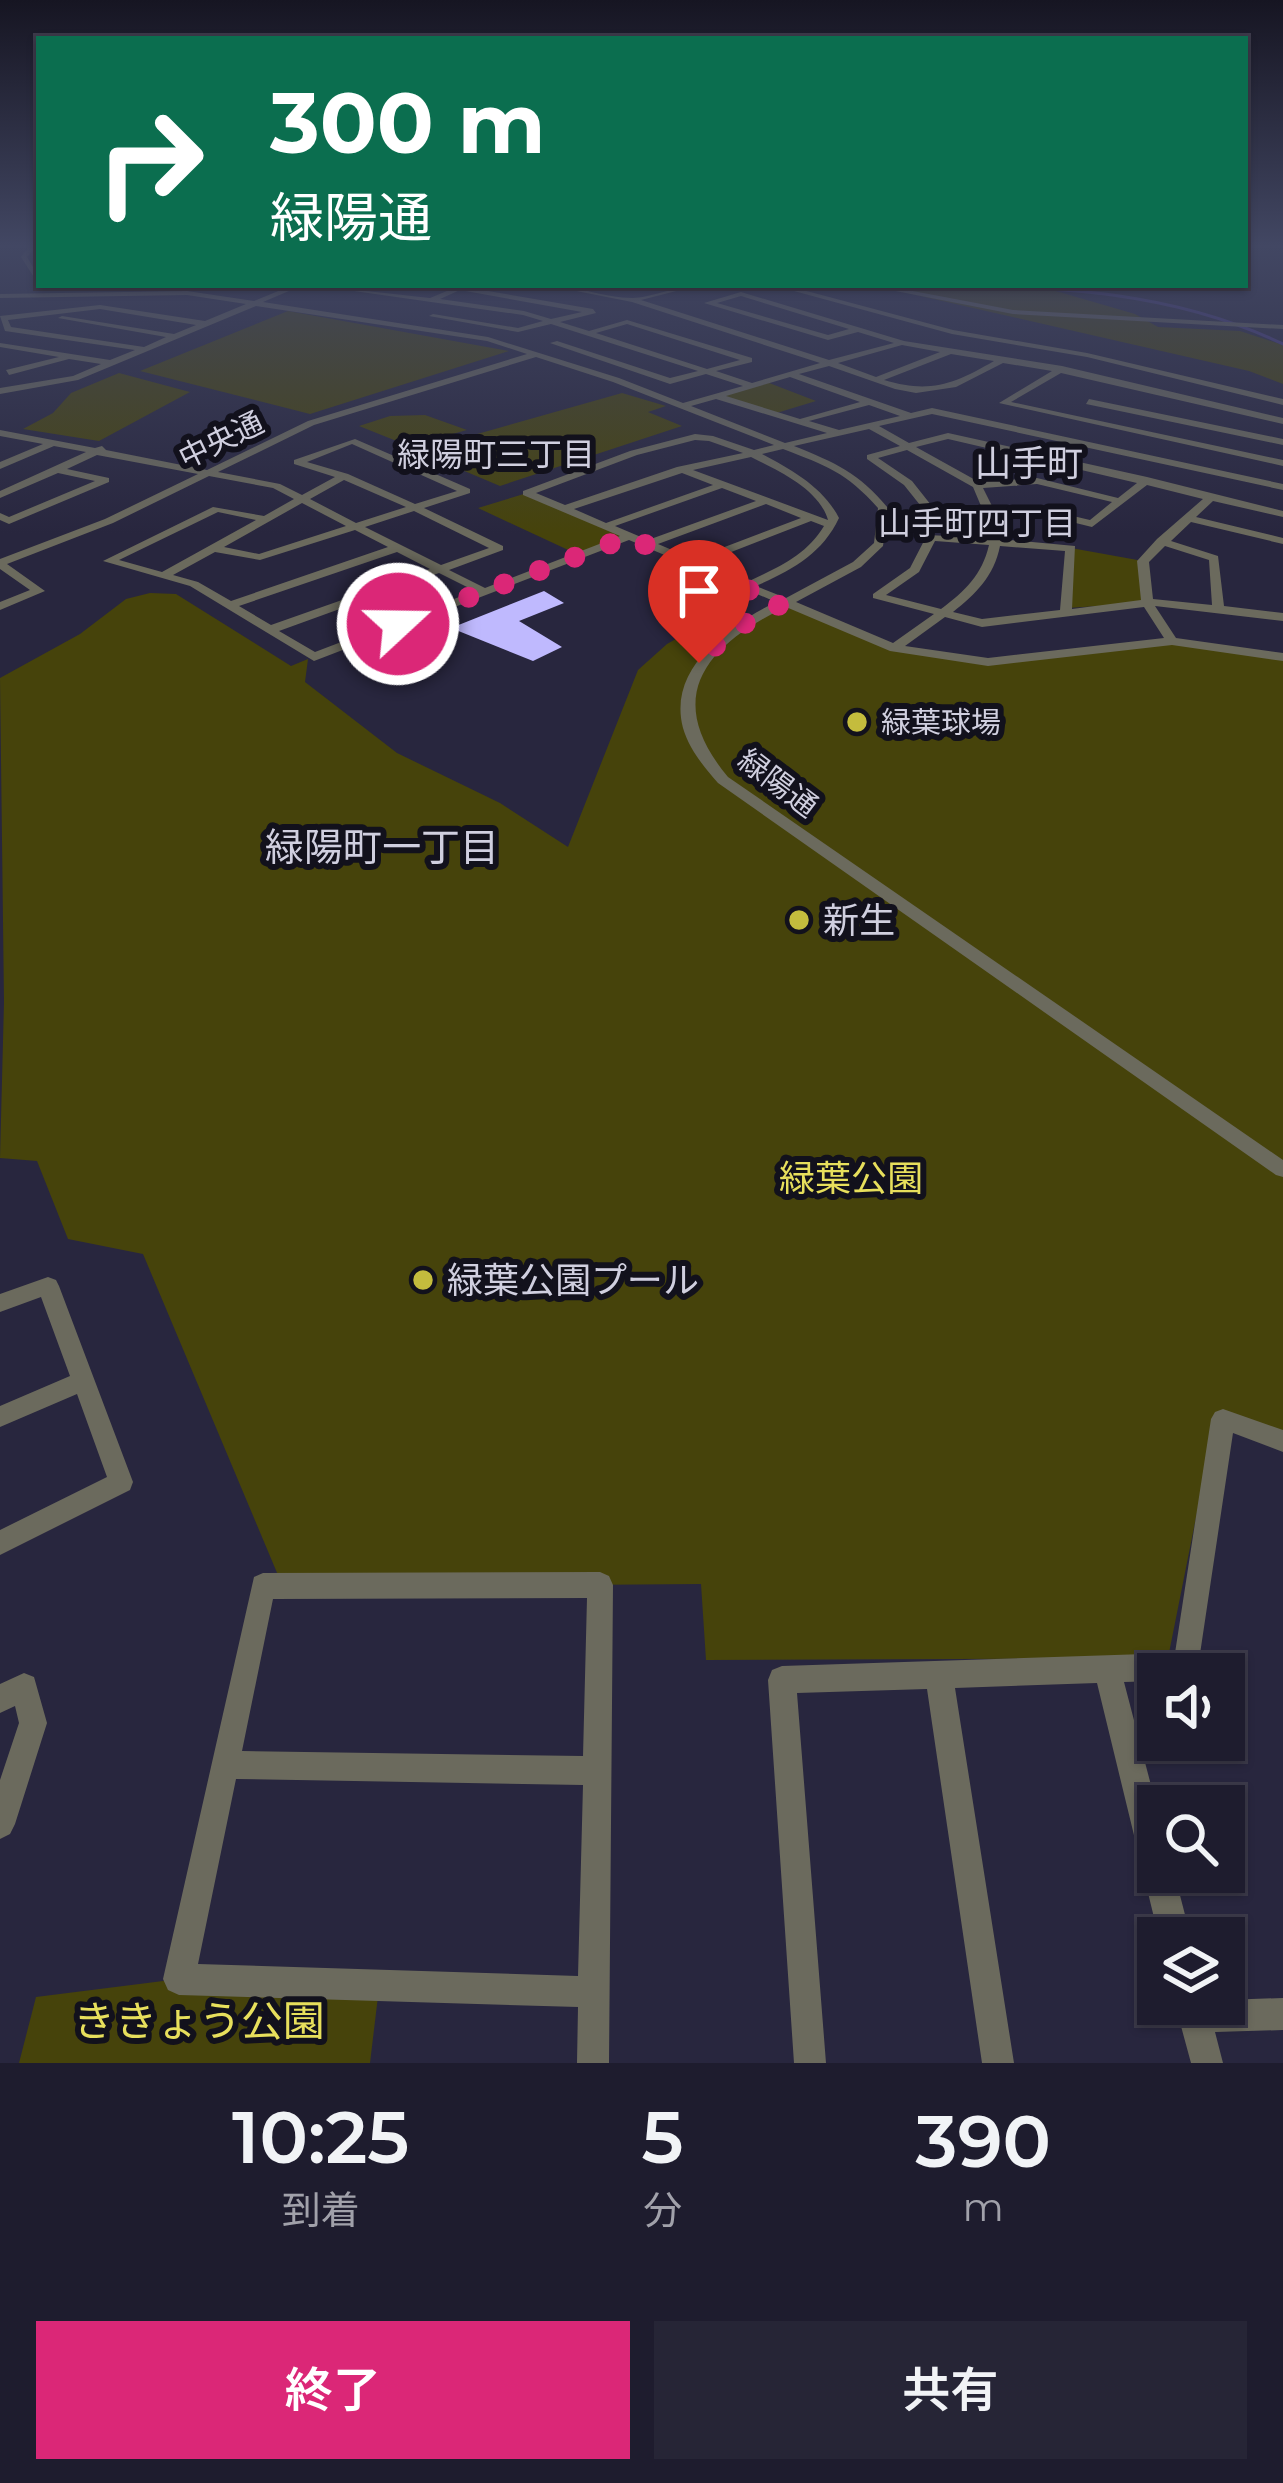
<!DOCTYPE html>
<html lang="ja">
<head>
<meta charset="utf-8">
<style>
	:root { --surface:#1e1c2e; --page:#262536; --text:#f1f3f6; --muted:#a1a1aa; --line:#3c3a4a; --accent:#db2777 }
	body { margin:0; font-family:Montserrat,"Noto Sans JP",sans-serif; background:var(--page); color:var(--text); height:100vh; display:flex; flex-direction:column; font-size:45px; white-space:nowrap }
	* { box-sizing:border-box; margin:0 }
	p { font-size:39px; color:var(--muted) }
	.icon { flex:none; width:66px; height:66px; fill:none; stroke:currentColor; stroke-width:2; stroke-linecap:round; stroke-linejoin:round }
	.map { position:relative; height:2063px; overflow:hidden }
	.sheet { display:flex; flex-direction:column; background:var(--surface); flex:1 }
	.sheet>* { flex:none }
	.guide { position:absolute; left:36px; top:36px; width:1212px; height:252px; border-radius:0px; box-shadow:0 3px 9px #0004,0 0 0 3px var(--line); background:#0b6e4f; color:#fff; overflow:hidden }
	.tools { position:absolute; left:1137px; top:1653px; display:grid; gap:24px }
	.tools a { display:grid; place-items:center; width:108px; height:108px; border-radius:0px; background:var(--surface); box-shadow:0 3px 9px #0004,0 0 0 3px var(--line); font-size:60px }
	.pin { position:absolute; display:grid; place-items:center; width:102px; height:102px; color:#fff; margin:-123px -51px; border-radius:50% 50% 50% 0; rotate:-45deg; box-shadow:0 0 12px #0007 }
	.pin .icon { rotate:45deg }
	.me { position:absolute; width:132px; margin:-66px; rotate:69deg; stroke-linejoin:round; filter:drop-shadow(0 0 9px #0008) }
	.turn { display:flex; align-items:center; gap:42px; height:252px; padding:0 36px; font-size:54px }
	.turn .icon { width:156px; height:156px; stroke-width:2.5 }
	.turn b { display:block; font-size:84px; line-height:102px }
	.eta { display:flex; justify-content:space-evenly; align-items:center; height:204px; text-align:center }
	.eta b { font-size:72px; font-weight:600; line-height:84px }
	.primary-button { display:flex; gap:24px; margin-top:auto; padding:24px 36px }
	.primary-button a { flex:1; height:138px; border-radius:0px; background:var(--accent); color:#fff; font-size:48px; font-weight:600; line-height:138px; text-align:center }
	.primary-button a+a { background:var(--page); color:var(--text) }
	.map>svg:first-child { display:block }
	.green { fill:#46430b }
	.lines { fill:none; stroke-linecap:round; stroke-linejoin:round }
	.stream { stroke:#483b86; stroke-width:3 }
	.building { fill:#bfb9fe }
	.minor { fill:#6b6a5d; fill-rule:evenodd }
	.route { stroke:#db2777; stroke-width:21; stroke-dasharray:0 37.8 }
	.poi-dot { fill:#c4bc3d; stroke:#12111c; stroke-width:4.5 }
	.labels { text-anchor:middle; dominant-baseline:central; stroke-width:12; stroke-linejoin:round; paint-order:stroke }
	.far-street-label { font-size:30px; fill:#d0cfdf; stroke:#12111c }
	.far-poi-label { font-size:30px; fill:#d0cfdf; stroke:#12111c; text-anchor:start }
	.far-neighbourhood-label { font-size:33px; fill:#d0cfdf; stroke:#12111c }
	.far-quarter-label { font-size:36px; fill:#d0cfdf; stroke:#12111c }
	.poi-label { font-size:36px; fill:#d0cfdf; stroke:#12111c; text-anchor:start }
	.park-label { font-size:36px; fill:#e7df5c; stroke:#12111c }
	.neighbourhood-label { font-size:39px; fill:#d0cfdf; stroke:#12111c }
	.near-park-label { font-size:42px; fill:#e7df5c; stroke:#12111c }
</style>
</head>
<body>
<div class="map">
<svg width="1283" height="2063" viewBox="0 0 1283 2063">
	<rect width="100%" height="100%" fill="#28263e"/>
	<path class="green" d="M872,285h163l100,29 23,13 82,4 43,14v39l-34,-13z
		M288,311l221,40 -199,63 -170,-43z
		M119,373l71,19 -91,49 -76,-12 30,-16 18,-20z
		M764,381l52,20 -46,14 -54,-19z
		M622,393l44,13 -18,6 34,14 -182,60 -83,-35z
		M425,415l42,15 -58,16 -50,-20 31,-10z
		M527,493l101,44 -49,18 -101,-47z
		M1071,548l72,13 4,42 -80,5z
		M150,593l26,1 115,72 17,-7 -3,23 92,71 103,50 68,44 70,-177 29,-26 39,-22 24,10 51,-28 113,44 94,14 184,-21 111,16v777l-66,-22 -49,246 -462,2 -5,-76 -418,3 -140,-333 -75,-15 -31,-78 -37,-3 4,-156 -4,-324 80,-44 46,-35z
		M179,1979l200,9 -9,75h-351l17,-66z"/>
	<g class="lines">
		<path class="stream" d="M941,286c119,0 233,6 342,58"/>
	</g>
	<path class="building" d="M544,591l20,12 -45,18 43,26 -29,14 -82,-33z"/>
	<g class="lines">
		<path class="minor" d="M30,245h7l-10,12 12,20v8l-18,-28z
			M293,285h10l-40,17 225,35 131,41 64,25 60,-17 -37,-12 -36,10 -120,-41 7,-2 113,37 28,-7 -147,-47 -33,8 -89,-16 4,-2 85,14 25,-7 -20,-6 -211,-30 118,13 29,-12 134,23 3,4 -36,9 29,9 38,-11 125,38v4l-36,9 36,12 68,-20 -188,-61 -86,-17c29,0 58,13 87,13 22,-1 44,-13 67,-13l-59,15 188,60 65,-17 -36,-11 -30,8 -124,-37 37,-11 163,49 158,25 221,52v6l-222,-51 -50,29 272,58v6l-284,-63 53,-32 -49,-8 -47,24 -40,6 -21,-4 -66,-23 -30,8 112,39 21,-5 351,76v6l-351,-76 -53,12 30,17 39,-10 199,44 136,34v6l-70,-16 -17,16 87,21v6l-92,-22 -20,19 47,15 6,50 59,7v8l-128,-15 21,32 107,15v8l-111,-16 -184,21 -98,-15 -104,-44c-80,38 -125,90 -58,170l555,383v17l-7,-2 -558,-392c-14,-16 -29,-34 -35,-55 -16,-61 47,-103 93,-126l-147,-62 -315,121 -124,-75 -87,-25 110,-54 51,9 30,-17 -21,-11 -64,-12 -96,47 -106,41 38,27 -45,19v-8l30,-12 -30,-21v-10l105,-40 93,-45 -101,-19 -30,14 42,9v4l-100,42 -9,-4v-7l9,4 86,-36 -37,-8 -58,25v-7l86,-39 -32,-6 -54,23v-7l43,-18 -43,-8v-6l95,18 7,-2 4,4 101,20 101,-49 219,-67 -40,-13 -231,-35 -178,74 -78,14v-6l73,-12 28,-12 -32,-5 -60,16 -3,-5 53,-13 -59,-10v-4l110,17 25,-10 -130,-19 -5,-15 100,-11 105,16 41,-17 -59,-9 -187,3v-4l187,-3 67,10zM460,290l122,22 -31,7 -27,-8 -84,-12zM741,296l108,33 -21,6 -111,-32zM100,309l96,16 -22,9 -112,-18 -4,2 108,19 -22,10 -133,-20 -3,-7zM627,324l113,36 -33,9 -111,-36zM902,345l38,7 -64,25 -38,-14zM951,354l43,7c-40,23 -64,33 -110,19zM536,357l77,25 161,63 -20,5 -41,-14 -18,-2 -65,17 -107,40v4l97,41 -135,52 -36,-18 54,-20v-4l-79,-38 46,-15v-4l-115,-50 -61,21v4l41,13 -33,18 -22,-11 -62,-12 96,-47zM790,377l70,25 -60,17 -74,-23zM716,399l111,34 -42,10 -94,-37zM869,405l31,11 -61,14 -30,-9zM869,429l31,17 -33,9v4l37,26 20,25 60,2 5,26 -62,-3 -17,33 -37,26v4l61,16 -41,29 -97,-41 65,-35 22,-21 5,-38c-29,-35 -52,-45 -94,-62zM948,439l189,44 -19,15 -81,-20 -58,4 -63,-35zM695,440l14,1 34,12 -66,14 -112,38 -29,-12 101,-38zM352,444l105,47 -42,13 -67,-30 -41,-12zM783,449c44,17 63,23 95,59l-4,35 -21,19 -67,36 -30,-12c36,-16 66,-32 83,-68 -16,-31 -47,-48 -77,-64zM907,450l66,37 8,19 -50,-1 -19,-24 -34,-23zM751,457c28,14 68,32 77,63l-135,-50zM682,473l31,12 -107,38 -32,-14zM344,480l62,27 -50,16 -46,-24zM1037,484l75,18 -22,18 -55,-13 -43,-1 -9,-18zM1147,485l56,14 -46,40 -20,22 4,39 -69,9 3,-63 -75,-7 -5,-27 40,1 57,14zM722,488l34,13 -108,39 -33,-14zM302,503l44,23 -87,28 -35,-7zM766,504l35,14 -108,41 -35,-15zM414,511l75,37 -48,17 -76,-38zM218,512l38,8 -94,52 -43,-12zM811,521l13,5c-18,30 -47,42 -77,56l-44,-19zM355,530l33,17 -157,54 -33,-19 -25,-7 42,-23 45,8zM935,541l54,4c-7,30 -24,46 -48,64l-55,-14 33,-23zM1000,546l65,5 -5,59 -78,9 -29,-7c23,-18 41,-36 47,-66zM1165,546l44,14 3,45 -59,-6 -4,-37zM397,552l33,17 -159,56 -32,-19zM439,573l36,18 -160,61 -36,-21zM1144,607l20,31 -176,20 -83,-12 40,-29 37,10z
			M772,285h12l169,45 134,23 196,46v6l-196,-48 -135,-23z
			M865,285h16l132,25 270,15v4l-270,-15z
			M1089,399l194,40v6l-197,-41z
			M48,1277l8,3 3,6 74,196 -3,8 -130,65v-25l107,-53 -30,-83 -77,33v-21l70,-30 -29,-79 -41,15v-18z
			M1223,1409l60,21v22l-50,-19 -36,241h-39v7l-34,1 34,130v60h16l17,66h-32l-62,-255 -142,5 59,375h-32l-55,-374 -130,4 29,370h-32l-26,-383 4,-10 10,-4 393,-13 36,-234 4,-7z
			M600,1572l9,4 4,9 -4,478h-32l1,-56 -399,-12 -11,-5 -5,-11 91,-402 9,-4zM587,1598l-4,158 -341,-5 31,-152zM236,1779l347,6 -5,191 -380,-12z
			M24,1673l10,4 13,46 -32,101 -5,10 -10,5v-59l19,-57 -4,-17 -15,7v-29z
			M1283,1998v32l-68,2 8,31h-32l-16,-59h49v-4z"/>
	</g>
	<linearGradient id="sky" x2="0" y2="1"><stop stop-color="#161522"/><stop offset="0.46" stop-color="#424763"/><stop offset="1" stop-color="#424763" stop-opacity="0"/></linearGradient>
	<rect width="1283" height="534" fill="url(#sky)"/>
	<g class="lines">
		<path class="route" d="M398,624l230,-87 153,67 -52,28 -30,31"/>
	</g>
	<g class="poi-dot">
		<circle cx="857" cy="722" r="12"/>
		<circle cx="799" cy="920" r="12"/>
		<circle cx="423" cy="1280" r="12"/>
	</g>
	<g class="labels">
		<g class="far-street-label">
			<text transform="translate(221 440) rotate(-26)">中央通</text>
			<text transform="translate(778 783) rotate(37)">緑陽通</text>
		</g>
		<g class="far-poi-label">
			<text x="881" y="722">緑葉球場</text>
		</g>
		<g class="far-neighbourhood-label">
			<text x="496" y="454">緑陽町三丁目</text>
			<text x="977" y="523">山手町四丁目</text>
		</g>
		<g class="far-quarter-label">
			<text x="1029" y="463">山手町</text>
		</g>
		<g class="poi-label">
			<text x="823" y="920">新生</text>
			<text x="447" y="1280">緑葉公園プール</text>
		</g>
		<g class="park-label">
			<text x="851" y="1178">緑葉公園</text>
		</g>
		<g class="neighbourhood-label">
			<text x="382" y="847">緑陽町一丁目</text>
		</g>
		<g class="near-park-label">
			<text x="199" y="2021">ききょう公園</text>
		</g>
	</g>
</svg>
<div class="tools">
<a><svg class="icon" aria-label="sound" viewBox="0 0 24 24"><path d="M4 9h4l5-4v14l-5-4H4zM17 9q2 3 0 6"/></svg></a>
<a><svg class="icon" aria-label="search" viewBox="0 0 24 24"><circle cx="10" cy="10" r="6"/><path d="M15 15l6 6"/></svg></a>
<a><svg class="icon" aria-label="layers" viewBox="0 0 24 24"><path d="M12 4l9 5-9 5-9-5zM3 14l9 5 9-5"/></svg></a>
</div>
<div class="pin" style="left:699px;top:663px;background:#d93025"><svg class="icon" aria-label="arrive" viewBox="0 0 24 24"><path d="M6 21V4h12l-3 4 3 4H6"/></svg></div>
<svg class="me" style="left:398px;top:624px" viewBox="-20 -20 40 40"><circle r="17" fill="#db2777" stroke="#fff" stroke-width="3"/><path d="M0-11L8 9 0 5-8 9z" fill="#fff"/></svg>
<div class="guide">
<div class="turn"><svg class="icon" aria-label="right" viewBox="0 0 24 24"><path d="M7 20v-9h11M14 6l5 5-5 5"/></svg><div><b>300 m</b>緑陽通</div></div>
</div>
</div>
<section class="sheet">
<div class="eta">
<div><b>10:25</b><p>到着</p></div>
<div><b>5</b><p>分</p></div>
<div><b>390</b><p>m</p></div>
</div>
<div class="primary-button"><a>終了</a><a>共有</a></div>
</section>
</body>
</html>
